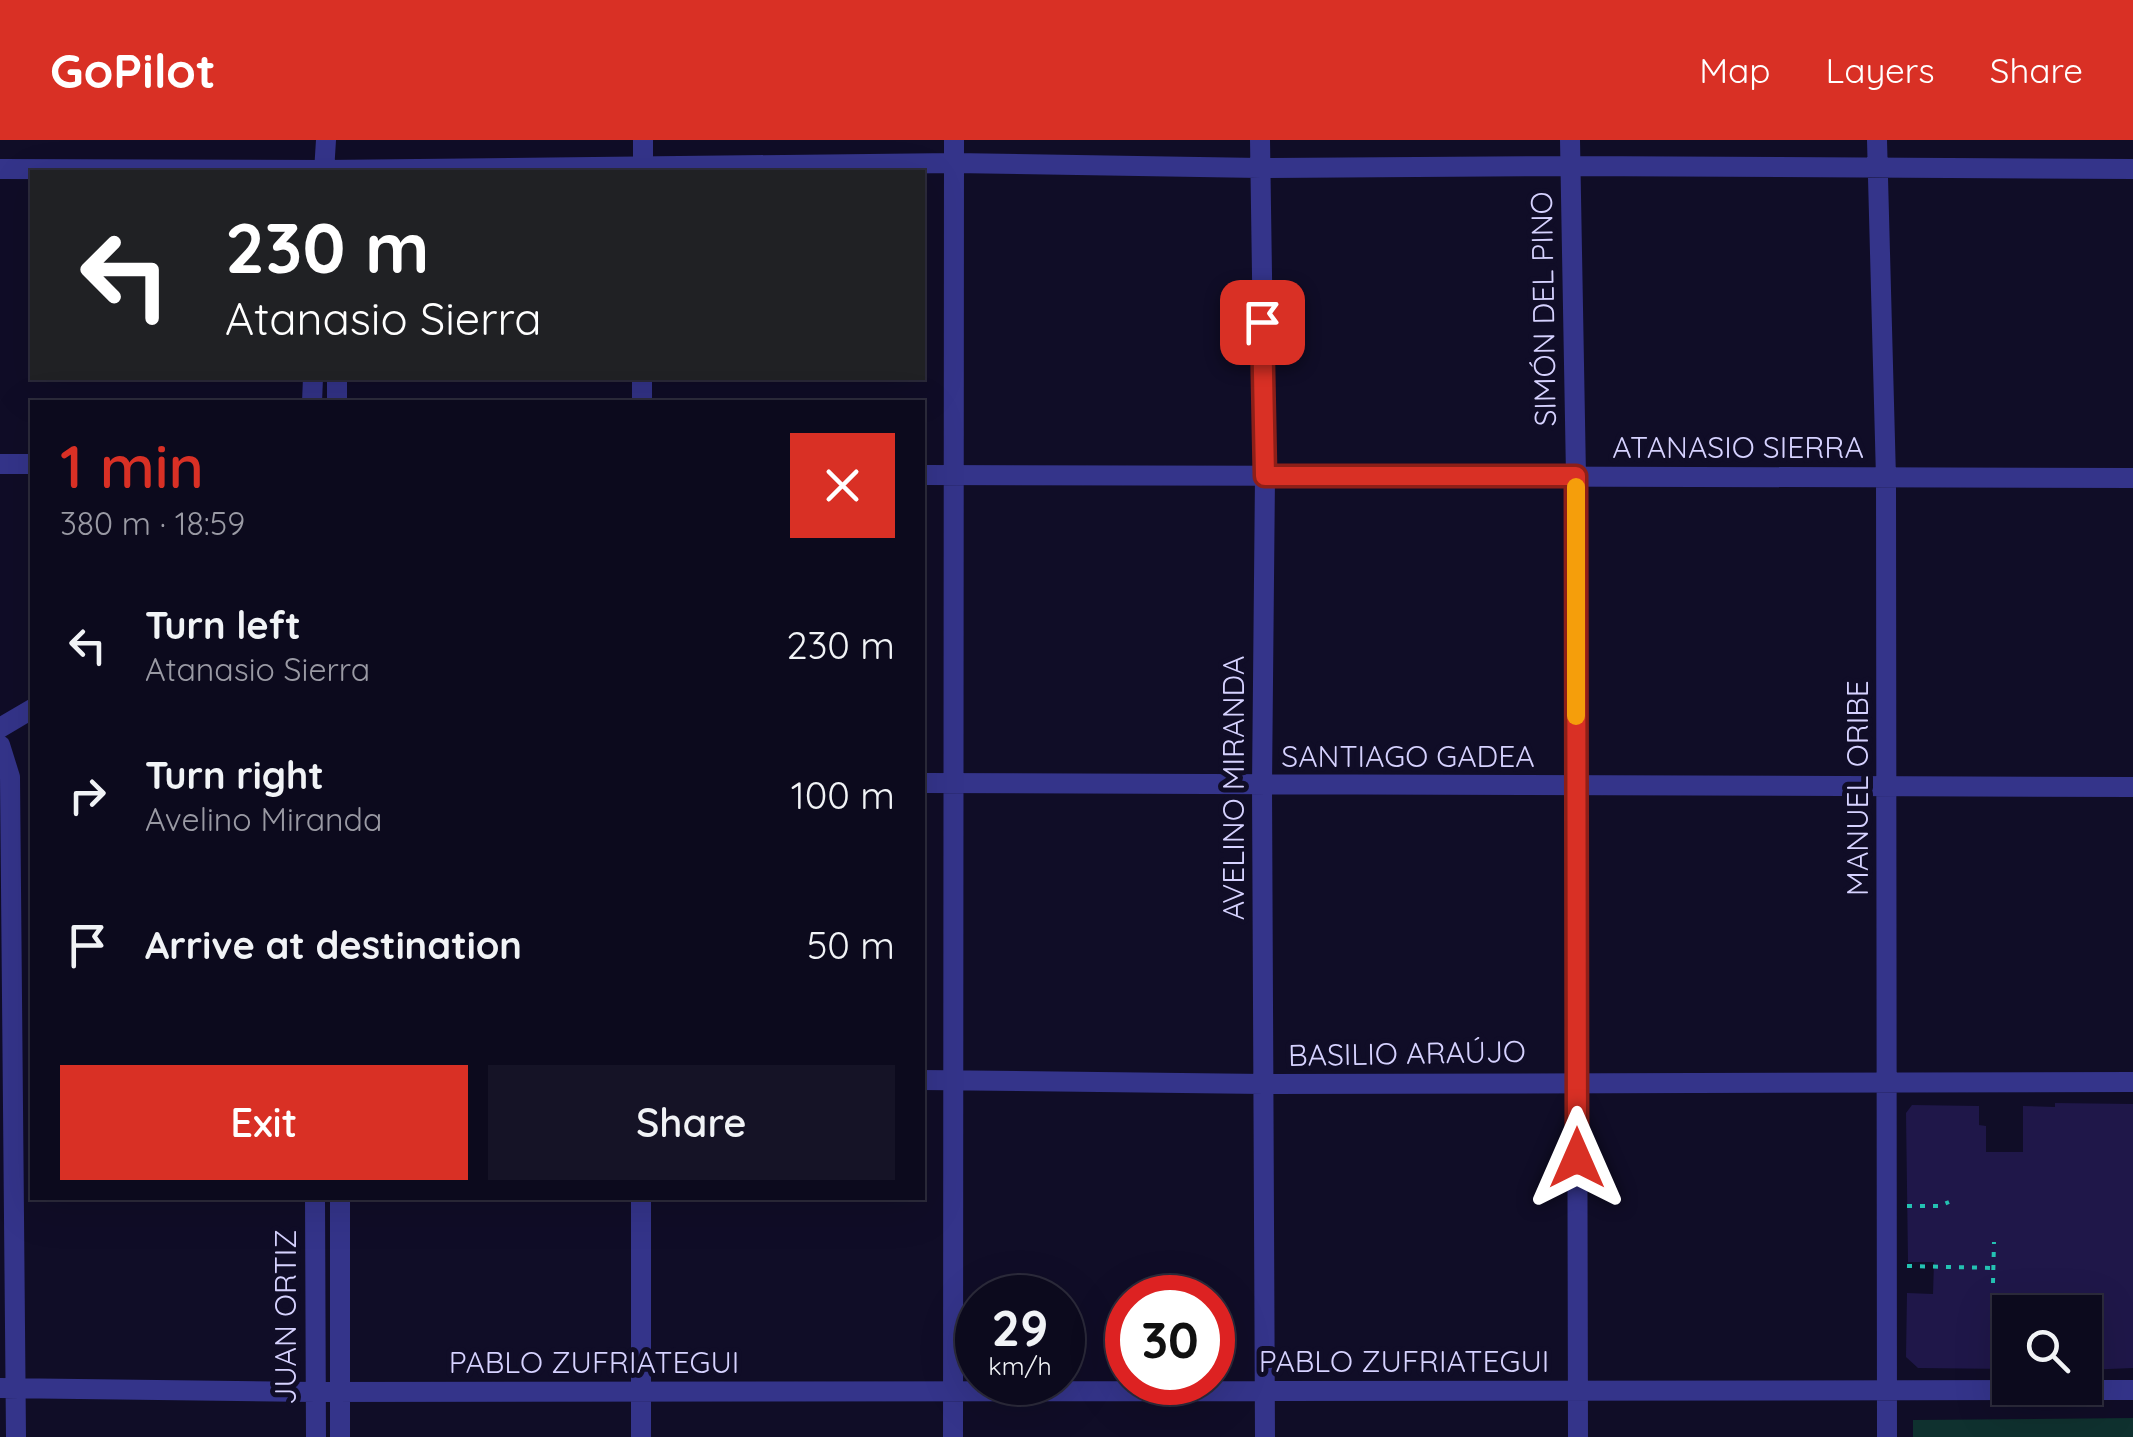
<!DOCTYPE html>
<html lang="en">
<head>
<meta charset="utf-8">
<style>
	:root { --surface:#0c0a1d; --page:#151326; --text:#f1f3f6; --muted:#9a9aa4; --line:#2c2b3b; --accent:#d93025 }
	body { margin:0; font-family:Quicksand,sans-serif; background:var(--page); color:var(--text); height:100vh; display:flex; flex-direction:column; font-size:38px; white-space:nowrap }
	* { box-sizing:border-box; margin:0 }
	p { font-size:32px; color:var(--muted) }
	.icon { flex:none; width:55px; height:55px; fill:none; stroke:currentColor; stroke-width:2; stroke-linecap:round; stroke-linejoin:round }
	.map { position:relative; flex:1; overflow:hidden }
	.sheet { position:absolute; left:30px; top:260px; width:895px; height:800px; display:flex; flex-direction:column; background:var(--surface); border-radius:0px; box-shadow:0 10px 40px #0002,0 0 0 2px var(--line) }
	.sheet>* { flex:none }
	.top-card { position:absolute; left:30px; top:30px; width:895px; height:210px; border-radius:0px; box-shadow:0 10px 40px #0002,0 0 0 2px var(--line); background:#202124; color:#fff; overflow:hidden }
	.buttons { position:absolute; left:1992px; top:1155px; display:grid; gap:20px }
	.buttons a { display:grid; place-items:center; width:110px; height:110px; border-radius:0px; background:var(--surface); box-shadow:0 10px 40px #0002,0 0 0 2px var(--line); font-size:50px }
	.speed { position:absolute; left:955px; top:1135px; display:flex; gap:20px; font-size:50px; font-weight:700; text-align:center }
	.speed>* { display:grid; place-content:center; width:130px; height:130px; border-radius:50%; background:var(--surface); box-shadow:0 10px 40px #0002,0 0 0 2px var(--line); line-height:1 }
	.speed small { font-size:25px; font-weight:400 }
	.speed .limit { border:15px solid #d22; background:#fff; color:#111 }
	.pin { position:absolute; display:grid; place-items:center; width:85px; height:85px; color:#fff; margin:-42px; border-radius:20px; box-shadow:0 5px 15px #0006 }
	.me { position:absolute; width:110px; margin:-55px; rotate:0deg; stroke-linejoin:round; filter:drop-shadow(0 0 8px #0008) }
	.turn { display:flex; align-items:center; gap:35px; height:210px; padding:0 30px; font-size:45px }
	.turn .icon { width:130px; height:130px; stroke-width:2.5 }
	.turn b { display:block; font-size:70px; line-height:85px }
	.round { display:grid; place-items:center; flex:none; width:105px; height:105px; border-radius:0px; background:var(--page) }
	.summary { display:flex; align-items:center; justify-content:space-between; height:170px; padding:0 30px }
	h1 { font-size:60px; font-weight:600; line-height:75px; color:var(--accent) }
	.cta { display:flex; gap:20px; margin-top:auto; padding:20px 30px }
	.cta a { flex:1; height:115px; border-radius:0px; background:var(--accent); color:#fff; font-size:40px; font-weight:600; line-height:115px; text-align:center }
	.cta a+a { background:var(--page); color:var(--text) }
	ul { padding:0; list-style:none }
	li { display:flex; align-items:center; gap:30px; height:150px; padding:0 30px }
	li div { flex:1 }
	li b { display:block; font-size:38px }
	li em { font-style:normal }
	header { display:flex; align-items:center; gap:60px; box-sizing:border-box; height:140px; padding:0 50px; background:var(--accent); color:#fff }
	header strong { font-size:48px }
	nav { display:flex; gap:55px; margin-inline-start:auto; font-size:35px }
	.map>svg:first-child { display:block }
	.green { fill:#0f312f }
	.building { fill:#1f1749 }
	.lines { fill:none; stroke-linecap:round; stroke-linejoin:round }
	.path { stroke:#24c2b2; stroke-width:4; stroke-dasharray:5 8; stroke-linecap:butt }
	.minor { stroke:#34348a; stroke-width:20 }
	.route-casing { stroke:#8d1f18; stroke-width:25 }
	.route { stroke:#d93025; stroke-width:18 }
	.slow { stroke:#f59e0b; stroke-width:18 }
	.labels { text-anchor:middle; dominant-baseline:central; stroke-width:10; stroke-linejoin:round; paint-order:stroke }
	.street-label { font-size:30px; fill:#d6d2ff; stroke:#100d27 }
</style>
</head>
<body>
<header>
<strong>GoPilot</strong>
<nav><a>Map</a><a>Layers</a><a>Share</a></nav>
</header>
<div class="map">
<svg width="2133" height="1297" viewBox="0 0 2133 1297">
	<rect width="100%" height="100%" fill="#100d27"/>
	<path class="green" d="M2133,1278v19h-220v-17z"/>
	<path class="building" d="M2055,963l78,1v264l-48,2v-58h-75v57l-92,-1 -12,-11 1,-64 26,1 1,-32h-26l-2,-149 6,-8 67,1v19l7,1v26h37v-46l32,1z"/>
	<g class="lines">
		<path class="path" d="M1907,1066h32l10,-4
			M1907,1126l87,2
			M1993,1143l1,-41"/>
		<path class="minor" d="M1260,0l5,336 -3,310 3,651
			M1570,0l6,336 2,961
			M1877,0l9,338 1,959
			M0,29l325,1 629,-7 306,5 310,-2 563,3
			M324,32l2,-32
			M643,32v-32
			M337,238v24
			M312,262l1,-24
			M642,262v-24
			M0,324h32
			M922,335l1211,3
			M0,588l32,-19
			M0,605l10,32 6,660
			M922,643l1211,4
			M922,940l342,4 869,-2
			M315,1058l1,239
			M0,1248l316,4 1817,-2
			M340,1297v-239
			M641,1297v-239
			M953,1297l1,-1297"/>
	</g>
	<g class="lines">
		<defs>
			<path id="route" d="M1262,182l3,154h311l1,682"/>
		</defs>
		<use href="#route" class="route-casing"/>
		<use href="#route" class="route"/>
		<path class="slow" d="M1576,347v229"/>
	</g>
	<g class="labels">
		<g class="street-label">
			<text transform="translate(1543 169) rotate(-91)">SIMÓN DEL PINO</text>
			<text x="1738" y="307">ATANASIO SIERRA</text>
			<text x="1408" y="616">SANTIAGO GADEA</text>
			<text transform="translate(1233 648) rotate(-90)">AVELINO MIRANDA</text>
			<text transform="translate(1857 648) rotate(-90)">MANUEL ORIBE</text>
			<text transform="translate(1407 913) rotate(-1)">BASILIO ARAÚJO</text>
			<text transform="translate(285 1177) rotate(-90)">JUAN ORTIZ</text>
			<text x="1404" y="1221">PABLO ZUFRIATEGUI</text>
			<text x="594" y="1222">PABLO ZUFRIATEGUI</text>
		</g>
	</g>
</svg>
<div class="buttons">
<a><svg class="icon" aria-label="search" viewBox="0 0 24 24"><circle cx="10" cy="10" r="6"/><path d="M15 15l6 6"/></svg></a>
</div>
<div class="speed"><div>29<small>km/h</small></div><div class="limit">30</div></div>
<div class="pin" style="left:1262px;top:182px;background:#d93025"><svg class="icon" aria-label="arrive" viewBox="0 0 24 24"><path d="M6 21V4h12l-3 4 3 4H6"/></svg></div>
<svg class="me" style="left:1577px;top:1018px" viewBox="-20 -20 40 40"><path d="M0-17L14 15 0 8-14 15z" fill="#d93025" stroke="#fff" stroke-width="4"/></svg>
<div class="top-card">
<div class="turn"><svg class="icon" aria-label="left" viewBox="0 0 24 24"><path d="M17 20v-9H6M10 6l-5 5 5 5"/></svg><div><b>230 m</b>Atanasio Sierra</div></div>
</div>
<section class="sheet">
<div class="summary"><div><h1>1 min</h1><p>380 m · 18:59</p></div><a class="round" style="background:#d93025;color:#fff"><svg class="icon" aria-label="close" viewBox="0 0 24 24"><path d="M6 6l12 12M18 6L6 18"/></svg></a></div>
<ul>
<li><svg class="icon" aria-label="left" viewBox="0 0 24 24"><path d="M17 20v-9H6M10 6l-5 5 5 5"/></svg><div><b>Turn left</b><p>Atanasio Sierra</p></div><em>230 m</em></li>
<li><svg class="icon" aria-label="right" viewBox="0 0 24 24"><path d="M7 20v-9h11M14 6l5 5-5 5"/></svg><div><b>Turn right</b><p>Avelino Miranda</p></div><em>100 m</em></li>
<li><svg class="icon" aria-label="arrive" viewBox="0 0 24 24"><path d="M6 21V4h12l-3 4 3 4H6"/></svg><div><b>Arrive at destination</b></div><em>50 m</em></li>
</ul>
<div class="cta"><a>Exit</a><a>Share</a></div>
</section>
</div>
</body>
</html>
